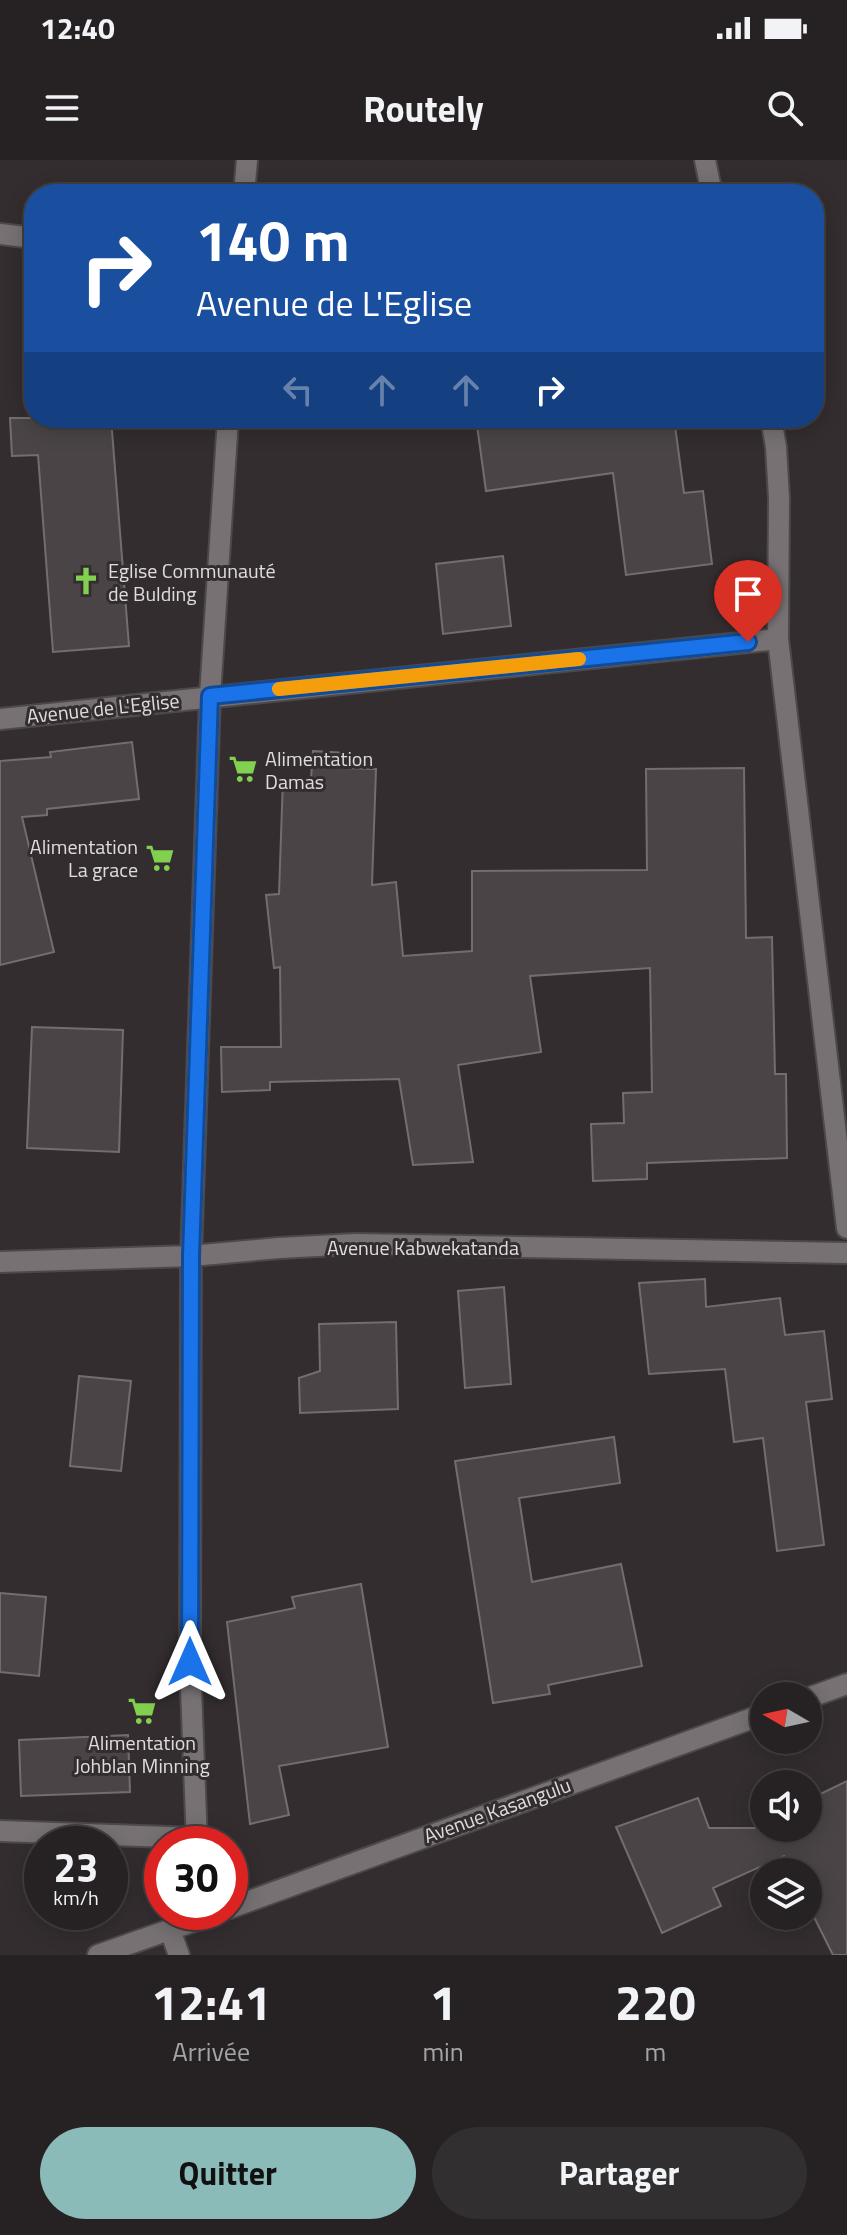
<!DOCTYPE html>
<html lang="fr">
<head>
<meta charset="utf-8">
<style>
	:root { --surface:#262223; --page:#322f30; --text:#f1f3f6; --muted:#a4a4a6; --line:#423f41; --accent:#8bbbb9 }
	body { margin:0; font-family:"Titillium Web",sans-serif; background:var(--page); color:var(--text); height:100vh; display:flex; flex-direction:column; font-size:30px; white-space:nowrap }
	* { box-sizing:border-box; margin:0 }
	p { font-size:26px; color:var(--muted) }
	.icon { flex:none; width:44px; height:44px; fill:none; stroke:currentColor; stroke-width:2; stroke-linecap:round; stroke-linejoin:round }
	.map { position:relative; height:1795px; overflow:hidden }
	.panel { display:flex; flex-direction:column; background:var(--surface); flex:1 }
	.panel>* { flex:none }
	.top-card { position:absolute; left:24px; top:24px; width:800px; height:244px; border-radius:32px; box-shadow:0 4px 20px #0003,0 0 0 2px var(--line); background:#1a4fa0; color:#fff; overflow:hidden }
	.needle { width:52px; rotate:279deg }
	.fabs { position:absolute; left:750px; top:1522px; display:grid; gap:16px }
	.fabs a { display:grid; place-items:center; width:72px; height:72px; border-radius:50%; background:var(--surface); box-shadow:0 4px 20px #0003,0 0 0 2px var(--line); font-size:40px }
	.speed { position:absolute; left:24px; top:1666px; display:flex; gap:16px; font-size:40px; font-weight:700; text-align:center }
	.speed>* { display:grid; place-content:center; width:104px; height:104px; border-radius:50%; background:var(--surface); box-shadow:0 4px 20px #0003,0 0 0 2px var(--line); line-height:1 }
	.speed small { font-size:20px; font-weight:400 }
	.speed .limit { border:12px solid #d22; background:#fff; color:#111 }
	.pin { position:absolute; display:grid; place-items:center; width:68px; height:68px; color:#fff; margin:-82px -34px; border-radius:50% 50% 50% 0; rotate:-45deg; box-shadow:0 0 8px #0007 }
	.pin .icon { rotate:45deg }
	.me { position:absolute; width:88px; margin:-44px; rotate:0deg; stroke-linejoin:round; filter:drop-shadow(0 0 6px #0008) }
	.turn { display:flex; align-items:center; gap:28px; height:168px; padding:0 40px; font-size:36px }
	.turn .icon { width:104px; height:104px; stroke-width:2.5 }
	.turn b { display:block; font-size:56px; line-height:68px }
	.lanes { display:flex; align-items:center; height:76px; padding:0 40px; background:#0003; justify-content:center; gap:40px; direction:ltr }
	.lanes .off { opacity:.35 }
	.eta { display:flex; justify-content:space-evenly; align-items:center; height:136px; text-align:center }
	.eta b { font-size:48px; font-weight:700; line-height:56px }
	.button { display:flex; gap:16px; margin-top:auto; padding:16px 40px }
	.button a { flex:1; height:92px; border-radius:48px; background:var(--accent); color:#111; font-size:32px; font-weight:700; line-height:92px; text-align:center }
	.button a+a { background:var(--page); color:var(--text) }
	.status { display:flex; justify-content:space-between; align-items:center; height:56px; padding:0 40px; background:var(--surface); direction:ltr }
	.status svg { height:22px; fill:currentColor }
	header { display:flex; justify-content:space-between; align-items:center; height:104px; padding:0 40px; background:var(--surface); font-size:36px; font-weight:700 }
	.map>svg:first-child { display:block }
	.building { fill:#4a4446; stroke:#736d6f; stroke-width:2 }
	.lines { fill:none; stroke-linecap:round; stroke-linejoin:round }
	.minor-casing { stroke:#4d494a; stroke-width:24 }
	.minor { stroke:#777173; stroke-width:20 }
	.route-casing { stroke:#114b97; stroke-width:20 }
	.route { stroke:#1a73e8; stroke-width:14 }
	.slow { stroke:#f59e0b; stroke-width:14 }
	.labels { text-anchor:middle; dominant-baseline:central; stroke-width:6; stroke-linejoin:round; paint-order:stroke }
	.poi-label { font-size:20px; fill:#e0dcdd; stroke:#332d2f; text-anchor:start }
	.street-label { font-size:20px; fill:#e0dcdd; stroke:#332d2f }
</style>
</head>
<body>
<div class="status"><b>12:40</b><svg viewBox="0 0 49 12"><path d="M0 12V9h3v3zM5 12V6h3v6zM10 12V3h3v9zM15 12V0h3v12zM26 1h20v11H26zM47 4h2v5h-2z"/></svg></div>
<header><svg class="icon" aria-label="menu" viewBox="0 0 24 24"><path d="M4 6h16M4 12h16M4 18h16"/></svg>Routely<svg class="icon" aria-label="search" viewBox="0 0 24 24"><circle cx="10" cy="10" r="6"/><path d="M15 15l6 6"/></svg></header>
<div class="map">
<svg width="847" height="1795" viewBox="0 0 847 1795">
	<rect width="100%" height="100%" fill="#332d2f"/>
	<path class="building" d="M10,258h101l18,228 -76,6 -15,-197 -26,1z
		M476,258h198l10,75 19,-2 9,73 -86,11 -13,-102 -127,18z
		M503,396l8,70 -68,8 -7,-70z
		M132,582l7,57 -92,10v6l-25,2 32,135 -54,13v-204l51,-4 -1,-5z
		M313,591l34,2v15l29,1 -4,116 24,-3 7,74 69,-5v-80l175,-1 -1,-101 98,-1 2,170 26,-1 3,137h11l1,84 -140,5v16l-54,2 -2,-57 33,-1 -1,-30 29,-1 -2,-124 -120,8 11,76 -83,13 15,97 -60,3 -14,-86 -129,3v8l-48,2 -1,-45h60l-1,-80 -6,1 -8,-73 13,-1 4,-116 28,1z
		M32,867l91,3 -4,122 -92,-4z
		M705,1119l1,28 74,-9 5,37 39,-4 8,68 -26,3 18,143 -47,6 -14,-113 -29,4 -9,-73 -76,5 -10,-91z
		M504,1127l7,97 -46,4 -7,-97z
		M396,1162l2,87 -98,4 -1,-35 21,-7 -1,-47z
		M79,1216l52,5 -10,90 -51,-5z
		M614,1277l6,46 -101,15 13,84 89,-18 21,102 -94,19 2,9 -57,9 -38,-242z
		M361,1424l27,163 -109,19 10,49 -39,9 -23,-202 68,-14 -3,-11z
		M0,1433l46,4 -7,79 -39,-4z
		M128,1575l2,57 -109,4 -2,-56z
		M847,1621v174h-14l-25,-50v-33h-16l-8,-16 -71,32 8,18 -59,27 -46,-106 82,-29 11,30h99v-28z"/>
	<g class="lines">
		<defs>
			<path id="minor" d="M705,0l7,34
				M244,34l3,-34
				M0,74l34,4
				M771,258l5,29 3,51 -1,141 69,589
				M0,559l778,-80
				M0,1102l191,-6 88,-8 76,-4 492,9
				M808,1538l39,-14
				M0,1671l196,7
				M197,1684l-7,-182 1,-406 19,-560 18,-278
				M230,1748l534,-194
				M170,1770l9,25
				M98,1795l122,-43"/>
		</defs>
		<use href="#minor" class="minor-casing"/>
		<use href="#minor" class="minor"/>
	</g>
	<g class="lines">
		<defs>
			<path id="route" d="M190,1502l1,-406 19,-560 538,-54"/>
		</defs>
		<use href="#route" class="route-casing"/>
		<use href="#route" class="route"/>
		<path class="slow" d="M279,529l300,-30"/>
	</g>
	<defs>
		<symbol id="church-bare" viewBox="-9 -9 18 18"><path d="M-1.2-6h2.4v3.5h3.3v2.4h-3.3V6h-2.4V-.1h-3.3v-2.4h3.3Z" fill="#82d04f" stroke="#332d2f" stroke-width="2.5" paint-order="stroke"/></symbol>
		<symbol id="supermarket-bare" viewBox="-9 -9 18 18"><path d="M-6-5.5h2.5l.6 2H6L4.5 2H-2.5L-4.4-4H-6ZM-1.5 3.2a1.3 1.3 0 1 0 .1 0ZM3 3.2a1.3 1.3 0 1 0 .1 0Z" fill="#82d04f" stroke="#332d2f" stroke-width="2.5" paint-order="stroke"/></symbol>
	</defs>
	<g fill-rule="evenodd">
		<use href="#church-bare" x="66" y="401" width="40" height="40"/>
		<use href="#supermarket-bare" x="223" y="589" width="40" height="40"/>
		<use href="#supermarket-bare" x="140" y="678" width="40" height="40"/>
		<use href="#supermarket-bare" x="122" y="1531" width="40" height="40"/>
	</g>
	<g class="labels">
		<g class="poi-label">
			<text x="108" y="410">Eglise Communauté<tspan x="108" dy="23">de Bulding</tspan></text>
			<text x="265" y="598">Alimentation<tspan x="265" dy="23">Damas</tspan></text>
			<text x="138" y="686" text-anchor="end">Alimentation<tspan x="138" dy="23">La grace</tspan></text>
			<text x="142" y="1582" text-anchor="middle">Alimentation<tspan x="142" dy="23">Johblan Minning</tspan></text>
		</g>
		<g class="street-label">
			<text transform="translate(103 548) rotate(-6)">Avenue de L'Eglise</text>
			<text x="423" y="1087">Avenue Kabwekatanda</text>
			<text transform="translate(497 1650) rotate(-20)">Avenue Kasangulu</text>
		</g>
	</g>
</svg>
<div class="fabs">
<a><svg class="needle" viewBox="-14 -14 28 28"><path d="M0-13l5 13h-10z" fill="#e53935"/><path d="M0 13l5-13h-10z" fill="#a4a4a6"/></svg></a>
<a><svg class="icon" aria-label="sound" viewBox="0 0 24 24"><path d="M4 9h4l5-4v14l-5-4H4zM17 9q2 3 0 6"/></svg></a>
<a><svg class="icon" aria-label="layers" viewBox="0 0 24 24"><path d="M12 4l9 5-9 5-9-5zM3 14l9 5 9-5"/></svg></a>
</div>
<div class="speed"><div>23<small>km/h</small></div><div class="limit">30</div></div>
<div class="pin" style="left:748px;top:482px;background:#d93025"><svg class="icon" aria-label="arrive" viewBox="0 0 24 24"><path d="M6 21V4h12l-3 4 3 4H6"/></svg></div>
<svg class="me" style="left:190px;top:1502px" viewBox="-20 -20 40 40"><path d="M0-17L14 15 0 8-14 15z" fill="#1a73e8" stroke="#fff" stroke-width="4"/></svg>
<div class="top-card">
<div class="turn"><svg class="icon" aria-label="right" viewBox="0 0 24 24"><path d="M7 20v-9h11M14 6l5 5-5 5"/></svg><div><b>140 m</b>Avenue de L'Eglise</div></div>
<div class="lanes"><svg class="icon off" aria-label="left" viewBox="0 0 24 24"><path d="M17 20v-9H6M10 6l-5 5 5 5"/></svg><svg class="icon off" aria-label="ahead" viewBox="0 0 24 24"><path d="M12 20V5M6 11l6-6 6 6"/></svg><svg class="icon off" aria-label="ahead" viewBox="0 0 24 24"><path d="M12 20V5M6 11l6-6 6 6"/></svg><svg class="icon" aria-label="right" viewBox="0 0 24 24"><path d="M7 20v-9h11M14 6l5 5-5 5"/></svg></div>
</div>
</div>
<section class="panel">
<div class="eta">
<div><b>12:41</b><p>Arrivée</p></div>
<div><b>1</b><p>min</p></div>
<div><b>220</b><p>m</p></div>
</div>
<div class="button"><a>Quitter</a><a>Partager</a></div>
</section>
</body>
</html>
